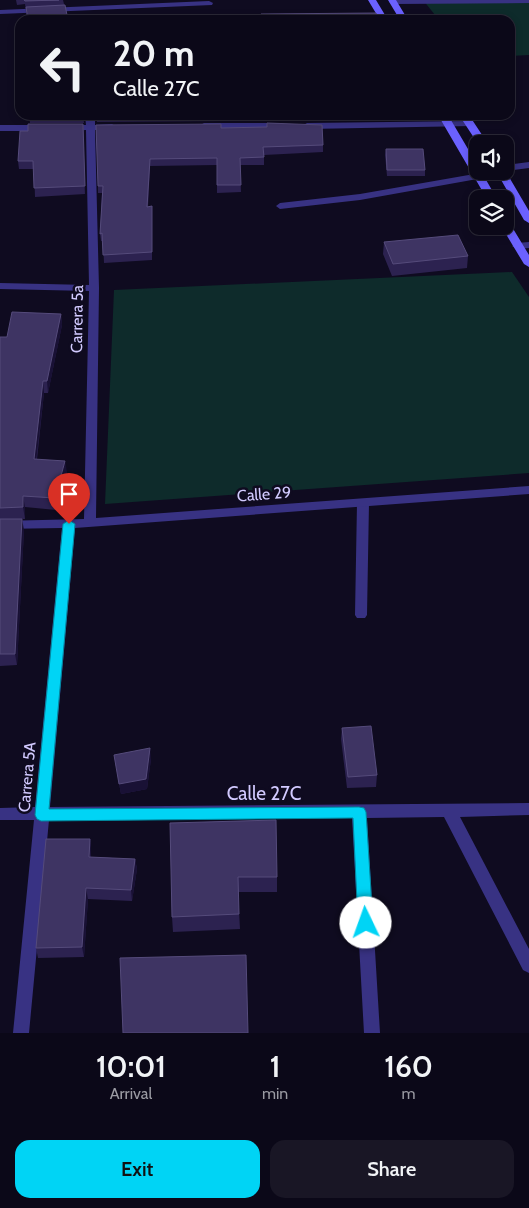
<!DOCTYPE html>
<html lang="en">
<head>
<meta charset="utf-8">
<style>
	:root { --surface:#0b0818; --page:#191625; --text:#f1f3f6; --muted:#9a9aa2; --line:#2b2937; --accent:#00d4f5 }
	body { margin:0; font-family:Cabin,sans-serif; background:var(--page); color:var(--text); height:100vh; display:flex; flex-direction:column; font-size:19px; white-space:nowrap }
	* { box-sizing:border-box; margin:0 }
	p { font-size:16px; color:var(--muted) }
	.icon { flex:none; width:28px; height:28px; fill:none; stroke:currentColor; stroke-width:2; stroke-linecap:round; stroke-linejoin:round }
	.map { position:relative; height:1033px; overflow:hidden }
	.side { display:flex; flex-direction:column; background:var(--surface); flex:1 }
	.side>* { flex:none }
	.hud { position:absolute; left:15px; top:15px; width:500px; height:105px; border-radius:15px; box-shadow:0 2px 8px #0003,0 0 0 1px var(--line); background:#0b0818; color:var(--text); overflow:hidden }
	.tools { position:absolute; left:469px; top:135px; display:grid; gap:10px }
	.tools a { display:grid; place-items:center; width:45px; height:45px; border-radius:10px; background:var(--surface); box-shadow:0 2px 8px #0003,0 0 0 1px var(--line); font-size:25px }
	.pin { position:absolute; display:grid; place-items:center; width:42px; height:42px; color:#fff; margin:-51px -21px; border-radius:50% 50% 50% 0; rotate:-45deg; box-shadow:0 0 5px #0007 }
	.pin .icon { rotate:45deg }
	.me { position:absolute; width:55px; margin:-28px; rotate:357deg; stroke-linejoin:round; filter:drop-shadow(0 0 4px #0008) }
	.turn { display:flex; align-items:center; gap:18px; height:105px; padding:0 15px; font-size:22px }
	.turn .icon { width:65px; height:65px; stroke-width:2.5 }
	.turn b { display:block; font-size:35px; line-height:42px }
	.eta { display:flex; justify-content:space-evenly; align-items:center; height:85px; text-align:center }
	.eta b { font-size:30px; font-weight:600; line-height:35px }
	.action { display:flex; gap:10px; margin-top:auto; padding:10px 15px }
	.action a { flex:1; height:58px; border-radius:15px; background:var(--accent); color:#111; font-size:20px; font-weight:600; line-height:58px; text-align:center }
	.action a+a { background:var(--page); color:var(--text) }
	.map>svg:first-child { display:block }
	.green { fill:#0e2b2b }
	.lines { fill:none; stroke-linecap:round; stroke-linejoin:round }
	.service { fill:#383283; fill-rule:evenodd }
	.minor { fill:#383283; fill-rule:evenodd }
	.secondary { fill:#6b61ff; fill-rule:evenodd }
	.wall { fill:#2c2250 }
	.shaded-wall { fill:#191135 }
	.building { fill:#3e3463; stroke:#554b7b }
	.route { fill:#00d4f5; stroke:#008a9f }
	.labels { text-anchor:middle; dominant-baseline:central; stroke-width:5; stroke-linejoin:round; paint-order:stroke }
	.street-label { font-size:16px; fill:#d2caff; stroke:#0f0b20 }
	.near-street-label { font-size:19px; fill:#d2caff; stroke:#0f0b20 }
</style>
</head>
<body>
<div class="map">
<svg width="529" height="1033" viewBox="0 0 529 1033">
	<rect width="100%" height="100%" fill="#0f0b20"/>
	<path class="green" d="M423,0h106v55l-19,1v-36h-71z
		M512,272l17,25v176l-424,31 9,-214z"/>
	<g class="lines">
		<path class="service" d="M480,173l4,3 -1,2 -123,22 -80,9 -4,-3 4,-3 80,-9z
			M363,499l6,4 -2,112 -2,3h-8l-2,-3 2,-112z"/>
		<path class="minor" d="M390,0h139v3l-136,1 -4,-2z
			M209,1l4,2 -1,2 -212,9v-4z
			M85,115h10v10l17,-1 5,3 -5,3h-17l4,158 -3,230 433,-32v8l-454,34 -25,279 479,-4v12l-69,2 69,132v24l-6,-3 -79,-153 -77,1 13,215h-16l-12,-215 -303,2 -20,213h-16l21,-213h-34v-12l35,-1 27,-279 -62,1v-8l84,-2 5,-228 -89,-2v-6l89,2 -3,-155 -19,1 -5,-3 5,-3h19z
			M469,121l3,1v4l-165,3 -5,-3 5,-3z
			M204,123h78l5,3 -5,3 -81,-1 -2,-2z
			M0,125h44l5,3 -5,3h-44z
			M529,162v6l-24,3v-6z
			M484,171h14l-15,7h-6v-4z
			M529,242v6l-12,1 -5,-3 5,-3z"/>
		<path class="secondary" d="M368,0h8l12,20h-8z
			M388,0h8l12,20h-8z
			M438,115h10l30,51v5h3l16,28h-10z
			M459,115h10l19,29h-10z
			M505,170l24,41v12l-5,-3 -28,-49z
			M505,221l4,1 20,33v12l-5,-3 -23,-38h4z"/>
	</g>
	<path class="wall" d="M16,0h47l5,20h-41l-2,-16 -8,1z
		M29,115h54l1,8h-54z
		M96,115h124l1,6 -124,1z
		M266,115h39v5l-39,1z
		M83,124l2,70 -50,3 -1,-28h-15l-1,-8 10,-30z
		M96,125l125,3 102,17v7l-59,3v10h-24l1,27 -24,1v-28l-67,1 -2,41 4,-1v54l-48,3 -1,-22h-2l-1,-7 2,-41h-4v-7z
		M386,149l39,21v6h-38l-2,-21z
		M384,242l84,14 -1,12 -75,8 -9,-22z
		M61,314l1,11 -14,68h-4l-7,66 30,13 -11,38 -31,-3v12h-25v-182h7z
		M0,519l24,11 -7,135 -17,1z
		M342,728l35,47 -1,12 -29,1 -6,-49z
		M114,755l37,4 -4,30 -26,5z
		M170,823l107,54v15h-39l2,37 -67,3 -1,-15z
		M90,839l1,10v8l44,2 2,10 -5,32 -44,-2 -4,58 -46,1 -2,-10z"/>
	<path class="shaded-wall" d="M83,124l1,8 1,62v-8z
		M150,159v7l-3,48v-7z
		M61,314l1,11 -14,68 -1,-12z
		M43,381l1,12 -9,77 -1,-11z
		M65,461l2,11 -11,38 -1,-12z
		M23,496l2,11v12l-2,-12z
		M22,519l2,11 -7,135 -2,-11z
		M150,748l1,11 -4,30 -26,5 -2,-10z
		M90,839l1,10 -1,18 -1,-10z
		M135,859l2,10 -5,32 -1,-11z
		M86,888l2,11 -4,58 -2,-10z"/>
	<path class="building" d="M24,0h35l-34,1z
		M65,5l3,15h-40l-2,-13z
		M376,13l2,7h-116l-1,-6z
		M267,123l55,2 1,20 -60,2 1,10 -24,1 1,27h-24v-27l-67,1 -3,48 5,-1v46l-49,3 -1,-22 -2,1 3,-48h-5l-2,-61 125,-1v4l46,-1z
		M28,124h55l2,62 -51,2 -1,-27h-15l2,-30h8z
		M386,149h37l2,21h-38z
		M458,235l10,21 -75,8 -9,-22z
		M12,312l49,2 -14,67h-4l-9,78 31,2 -10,37 -32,-2v11l-23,1v-171h7z
		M0,519h22l-7,135h-15z
		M371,726l6,49 -29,2 -6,-49z
		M150,748l-4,31 -27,5 -5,-29z
		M276,820l1,57h-39l1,37 -67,3 -2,-94z
		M46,839h44l-1,18 46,2 -4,31 -45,-2 -4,59 -46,1z
		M246,955l2,78h-125l-3,-75z"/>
	<path class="route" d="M69,520l6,4 -26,285 310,-2 5,1 2,4 7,111 -2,4 -5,2 -6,-2 -2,-4 -5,-105 -312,3 -4,-2 -2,-4 28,-291z"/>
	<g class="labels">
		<g class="street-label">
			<text transform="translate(77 319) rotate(-89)">Carrera 5a</text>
			<text transform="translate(264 494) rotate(-4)">Calle 29</text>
			<text transform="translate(27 777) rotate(-85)">Carrera 5A</text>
		</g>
		<g class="near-street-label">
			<text x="264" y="793">Calle 27C</text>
		</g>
	</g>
</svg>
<div class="tools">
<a><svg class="icon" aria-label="sound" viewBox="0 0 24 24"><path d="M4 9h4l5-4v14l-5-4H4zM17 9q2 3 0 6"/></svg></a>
<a><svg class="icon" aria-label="layers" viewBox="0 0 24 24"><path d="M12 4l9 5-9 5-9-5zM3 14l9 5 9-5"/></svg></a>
</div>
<div class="pin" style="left:69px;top:524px;background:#d93025"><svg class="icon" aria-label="arrive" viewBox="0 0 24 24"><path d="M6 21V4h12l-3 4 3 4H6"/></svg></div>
<svg class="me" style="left:366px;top:923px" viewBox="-20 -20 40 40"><circle r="19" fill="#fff"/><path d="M0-13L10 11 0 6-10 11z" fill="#00d4f5"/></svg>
<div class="hud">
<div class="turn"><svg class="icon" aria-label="left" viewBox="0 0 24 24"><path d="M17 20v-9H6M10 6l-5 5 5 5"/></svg><div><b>20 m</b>Calle 27C</div></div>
</div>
</div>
<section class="side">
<div class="eta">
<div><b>10:01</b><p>Arrival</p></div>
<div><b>1</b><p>min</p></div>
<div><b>160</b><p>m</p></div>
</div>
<div class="action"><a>Exit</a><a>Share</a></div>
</section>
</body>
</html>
